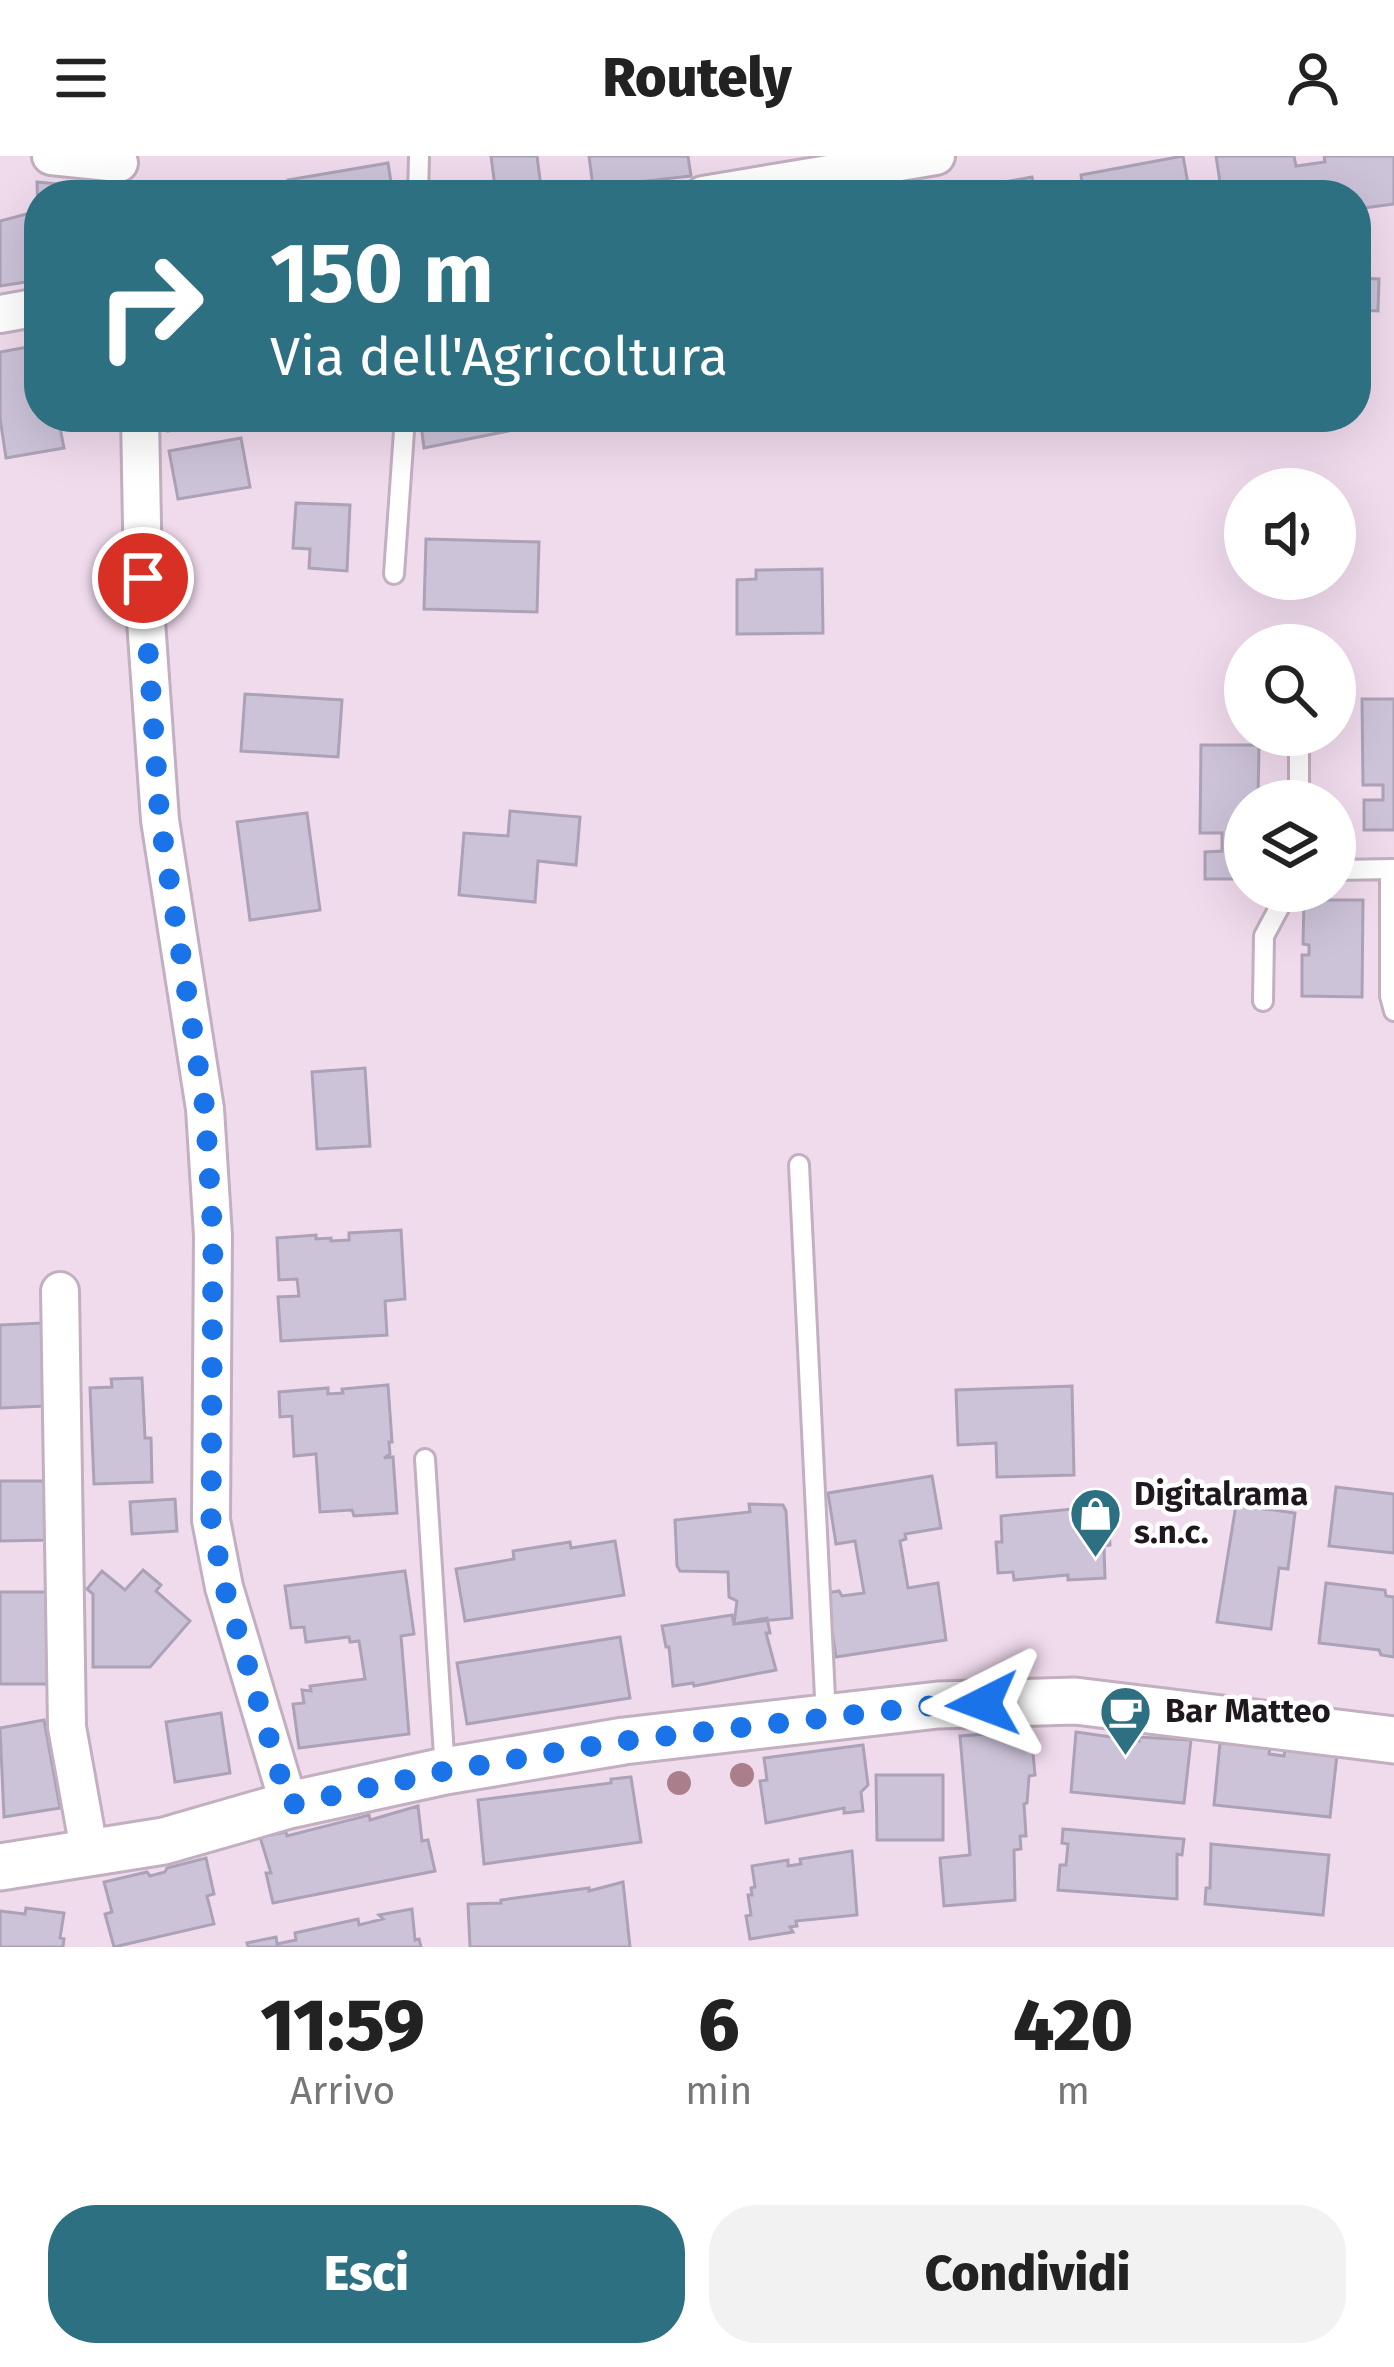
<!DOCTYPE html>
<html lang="it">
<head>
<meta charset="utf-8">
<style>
	:root { --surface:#fff; --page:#f2f2f2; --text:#222; --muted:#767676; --accent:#2c7081 }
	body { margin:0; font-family:"Fira Sans",sans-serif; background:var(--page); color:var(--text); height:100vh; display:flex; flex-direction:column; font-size:45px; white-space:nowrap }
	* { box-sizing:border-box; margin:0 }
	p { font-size:39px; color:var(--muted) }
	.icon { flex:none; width:66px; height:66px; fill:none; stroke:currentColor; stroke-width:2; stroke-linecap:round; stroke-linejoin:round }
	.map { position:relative; height:1791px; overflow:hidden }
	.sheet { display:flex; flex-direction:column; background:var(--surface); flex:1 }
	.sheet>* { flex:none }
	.top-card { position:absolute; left:24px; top:24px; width:1347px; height:252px; border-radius:48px; box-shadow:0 12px 48px #0002; background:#2c7081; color:#fff; overflow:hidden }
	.buttons { position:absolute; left:1224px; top:312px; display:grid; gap:24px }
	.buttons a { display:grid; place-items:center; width:132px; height:132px; border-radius:50%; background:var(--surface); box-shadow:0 12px 48px #0002; font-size:60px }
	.pin { position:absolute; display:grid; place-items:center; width:102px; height:102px; color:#fff; margin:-51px; border:6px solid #fff; border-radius:50%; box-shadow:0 3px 12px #0007 }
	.me { position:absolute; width:132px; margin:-66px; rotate:267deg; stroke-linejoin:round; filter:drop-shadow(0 0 9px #0008) }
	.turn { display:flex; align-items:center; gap:42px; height:252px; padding:0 48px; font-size:54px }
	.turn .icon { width:156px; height:156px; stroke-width:2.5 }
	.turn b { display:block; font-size:84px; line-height:102px }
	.eta { display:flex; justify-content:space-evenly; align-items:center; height:204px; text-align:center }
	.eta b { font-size:72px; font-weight:800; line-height:84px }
	.primary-button { display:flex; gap:24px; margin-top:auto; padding:24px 48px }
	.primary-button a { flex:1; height:138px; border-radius:48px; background:var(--accent); color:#fff; font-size:48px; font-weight:800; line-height:138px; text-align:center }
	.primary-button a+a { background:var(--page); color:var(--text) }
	header { display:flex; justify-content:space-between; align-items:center; height:156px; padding:0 48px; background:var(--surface); font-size:54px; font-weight:800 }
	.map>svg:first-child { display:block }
	.building { fill:#cdc3d9; stroke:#aca2b7; stroke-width:3 }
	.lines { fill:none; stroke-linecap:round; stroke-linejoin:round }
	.service-casing { stroke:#c2afc0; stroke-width:24 }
	.minor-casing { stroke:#c2afc0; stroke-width:42 }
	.tertiary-casing { stroke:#c2afc0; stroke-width:51 }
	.service { stroke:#fff; stroke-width:18 }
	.minor { stroke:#fff; stroke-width:36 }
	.tertiary { stroke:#fff; stroke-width:45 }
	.tree { fill:#aa7e8a }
	.route { stroke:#1a73e8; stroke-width:21; stroke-dasharray:0 37.8 }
	.labels { text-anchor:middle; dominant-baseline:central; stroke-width:9; stroke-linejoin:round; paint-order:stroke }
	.poi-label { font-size:33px; font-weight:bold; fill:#1f181e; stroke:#fff; text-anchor:start }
</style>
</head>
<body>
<header><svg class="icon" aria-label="menu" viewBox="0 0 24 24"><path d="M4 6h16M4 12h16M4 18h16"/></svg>Routely<svg class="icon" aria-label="person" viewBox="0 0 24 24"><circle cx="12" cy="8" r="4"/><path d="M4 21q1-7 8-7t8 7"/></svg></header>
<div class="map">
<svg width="1394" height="1791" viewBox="0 0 1394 1791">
	<rect width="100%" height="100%" fill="#f0dbed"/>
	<path class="building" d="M491,0h46l5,39h-46z
		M589,0h99l3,20 -98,11z
		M1183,0l7,39h-106l-3,-20z
		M1216,0h78l2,10 29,-4 -1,-6h70v48l-38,5v-14h-134z
		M388,7l5,32h-103l-2,-15z
		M1032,21l4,18h-103z
		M37,26l54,5 -1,8h-51v85l-39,6v-65l38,-10z
		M252,28l2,11h-64z
		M1356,122l23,1 -1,32 -22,-1z
		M39,189v72h19l6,31 -58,10 -6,-40v-66z
		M165,261h74l1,2 -72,12z
		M420,261h117l1,8 -114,23z
		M713,261h55v5h-55z
		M241,282l9,49 -72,12 -9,-48z
		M296,347l54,2 -3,66 -38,-3 1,-19 -17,-1z
		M426,383l113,3 -2,70 -113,-3z
		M822,413l1,64 -86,1v-54l19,-1v-9z
		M245,538l97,6 -4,57 -97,-6z
		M1362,543h32v131h-30v-30h19v-15h-20z
		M1201,589h58l-1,56h-13v36h-7v11h7v31h-40v-27l17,-1v-18h-22z
		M510,655l70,6 -4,48 -38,-4 -3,41 -76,-7 5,-62 44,3z
		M307,657l13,97 -70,10 -13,-98z
		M1304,744h59l-1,97 -60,-1v-41h7v-10l-6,-1z
		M365,912l5,78 -53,3 -5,-77z
		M401,1074l4,69 -20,2 2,34 -106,6 -3,-44 21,-1 -2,-17 -18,1 -2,-42 39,-3v4l15,-1v3l18,-1v-7z
		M43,1167l2,83 -45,2v-83z
		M142,1222l3,60h6l1,44 -58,2 -4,-96 22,-1 -1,-8z
		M388,1229l4,57h-3l1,12 -6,4 9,-1 4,56 -43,3 -2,-6 -32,2 -4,-58 -22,2 -2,-40 -12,1 -1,-25 49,-4v6l15,-1 -1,-4z
		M1072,1230l2,89 -77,2 -1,-34 -38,2 -2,-55z
		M932,1320l9,52 -36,6 1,5 -6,2 8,47 30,-5 8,57 -110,17 -10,-64 13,-2 3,5 22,-3 -9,-52 -19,3 -8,-51z
		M0,1325h50l1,59 -51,1z
		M1336,1331l58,7v59l-65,-7z
		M175,1343l2,32 -45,3 -2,-32z
		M749,1348l34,1 3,6 6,107 -58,6 3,-23 -8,-4 -1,-25 -48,-1 -3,-5 -2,-46 75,-8z
		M1236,1349l59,8 -7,56 -9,-1 -8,61 -54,-7z
		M1072,1353l1,4 35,-2 2,34 -6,1 1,32 -37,2v-5l-54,5 -1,-8 -15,1 -2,-31h6l-1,-26z
		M615,1385l9,54 -159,26 -9,-52 58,-10 -1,-8 57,-9 1,6z
		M143,1414l18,15 -5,6 34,30 -40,46h-57v-73l-6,-5 15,-18 23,19z
		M405,1415l9,63 -13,2 8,98 -110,14 -6,-44 11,-1 -2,-13 9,1 -1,-5 55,-7 -6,-38 -9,1 -1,-5 -43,5 -2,-15 -13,1 -6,-42z
		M1326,1427l59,7 1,6 8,1v60l-13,-2 -2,-5 -60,-7z
		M0,1436h51l1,92h-52z
		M732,1459l2,9 33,-6 3,15h-4l10,37 -82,16 -1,-3 -20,3 -4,-39h-3l-4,-21z
		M620,1481l10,61 -163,26 -10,-61z
		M221,1557l9,60 -55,9 -9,-60z
		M44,1564l16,88 -56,9 -4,-89z
		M1031,1575l4,44 -6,1 -2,27 -3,1 2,32h-6l1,13 -7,1 1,50 -71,6 -4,-48 30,-3 -10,-119z
		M1076,1576l63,9v-4l52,3 -7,63 -113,-11z
		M1220,1587l50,5 -1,6 15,2 1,-7 52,6 -7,62 -116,-12z
		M863,1589l5,40 -7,7 2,19 -19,2v-5l-78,15 -6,-42 7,-1 -3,-22z
		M876,1619h67v65h-66z
		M631,1621l10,65 -157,22 -6,-64 133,-17v-4z
		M418,1650l4,35 6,-1 7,31 -162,32 -7,-30h5l-11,-36 26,-5 1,4 82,-21 1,5z
		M1063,1673l121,10 -2,16 -5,-1v45l-119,-9 2,-25h6l2,-21 -6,-1z
		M1211,1688l118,11 -6,60 -118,-11 1,-16h4z
		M852,1695l5,64 -61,6 1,5 -7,1 3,5 -43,7 -4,-23 5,-1 -3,-20h4l-1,-7 4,-1 -3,-21 36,-6v6l13,-2 -1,-5z
		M206,1702l8,36 -7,2 7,28 -100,23 -9,-33 7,-2 -8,-30 43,-10 3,4 15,-4 2,-4z
		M623,1726l7,65h-160l-2,-43 33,-1v-3l88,-12v3z
		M26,1752l38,5 -4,25 4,1 -1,8h-63v-36l25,3z
		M412,1753l3,31 4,-1 2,8h-173l-1,-4 29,-6 1,7 19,-4 -1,-7 63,-14 1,6 24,-6 -4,-4z"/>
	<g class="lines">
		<defs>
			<path id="service" d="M418,39l1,-39
				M394,418l11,-157
				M1299,583v62
				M1390,713v127l4,15
				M1335,714l59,-1
				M1263,845l1,-65 24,-45
				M799,1009l27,553
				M425,1303l20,312"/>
			<path id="minor" d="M51,0l68,7
				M703,39l233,-39
				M0,158l39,-7
				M140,261l3,161 17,242 45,289 8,127 -2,284 13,67 65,218
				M60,1135l7,436 23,128"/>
			<path id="tertiary" d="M0,1711l164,-26 125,-36 156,-34 179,-30 314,-36 137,-4 319,39"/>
		</defs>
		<use href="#service" class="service-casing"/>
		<use href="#minor" class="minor-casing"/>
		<use href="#tertiary" class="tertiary-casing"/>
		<use href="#service" class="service"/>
		<use href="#minor" class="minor"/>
		<use href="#tertiary" class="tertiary"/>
	</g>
	<g class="tree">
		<circle cx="742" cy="1619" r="12"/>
		<circle cx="679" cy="1627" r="12"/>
	</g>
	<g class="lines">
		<path class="route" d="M143,422l17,242 45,289 8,127 -2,284 13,66 65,219 156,-34 178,-30 315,-36 45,-1"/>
	</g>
	<defs>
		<symbol id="shop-pin" viewBox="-11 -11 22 30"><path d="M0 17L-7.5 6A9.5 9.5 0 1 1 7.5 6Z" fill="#2c7081" stroke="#fff"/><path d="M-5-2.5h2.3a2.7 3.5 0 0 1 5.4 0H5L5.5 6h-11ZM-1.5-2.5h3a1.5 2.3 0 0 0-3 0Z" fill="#fff"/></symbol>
		<symbol id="cafe-pin" viewBox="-11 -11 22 30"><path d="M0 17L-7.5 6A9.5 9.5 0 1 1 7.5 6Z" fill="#2c7081" stroke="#fff"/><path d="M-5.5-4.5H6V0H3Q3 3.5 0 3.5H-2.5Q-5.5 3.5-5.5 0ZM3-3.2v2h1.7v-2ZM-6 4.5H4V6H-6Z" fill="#fff"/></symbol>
	</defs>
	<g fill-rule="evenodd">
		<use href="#shop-pin" x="1066" y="1328" width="59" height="81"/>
		<use href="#cafe-pin" x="1096" y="1526" width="59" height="81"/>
	</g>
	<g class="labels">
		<g class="poi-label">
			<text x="1134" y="1338">Digitalrama<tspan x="1134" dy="38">s.n.c.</tspan></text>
			<text x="1165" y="1555">Bar Matteo</text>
		</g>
	</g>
</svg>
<div class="buttons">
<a><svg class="icon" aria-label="sound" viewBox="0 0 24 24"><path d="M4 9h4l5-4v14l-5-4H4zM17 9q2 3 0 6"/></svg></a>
<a><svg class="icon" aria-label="search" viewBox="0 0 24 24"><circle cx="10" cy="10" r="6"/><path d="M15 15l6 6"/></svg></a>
<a><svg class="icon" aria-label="layers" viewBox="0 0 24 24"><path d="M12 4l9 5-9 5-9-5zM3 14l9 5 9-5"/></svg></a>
</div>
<div class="pin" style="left:143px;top:422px;background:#d93025"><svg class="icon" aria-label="arrive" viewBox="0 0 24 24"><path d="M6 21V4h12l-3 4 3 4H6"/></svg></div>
<svg class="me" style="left:983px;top:1548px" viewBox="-20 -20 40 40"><path d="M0-17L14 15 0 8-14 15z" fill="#1a73e8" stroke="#fff" stroke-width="4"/></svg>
<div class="top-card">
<div class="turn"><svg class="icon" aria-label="right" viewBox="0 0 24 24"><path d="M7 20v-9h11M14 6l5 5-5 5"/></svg><div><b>150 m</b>Via dell'Agricoltura</div></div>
</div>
</div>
<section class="sheet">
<div class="eta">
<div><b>11:59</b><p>Arrivo</p></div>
<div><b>6</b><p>min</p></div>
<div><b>420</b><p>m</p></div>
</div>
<div class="primary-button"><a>Esci</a><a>Condividi</a></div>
</section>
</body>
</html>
